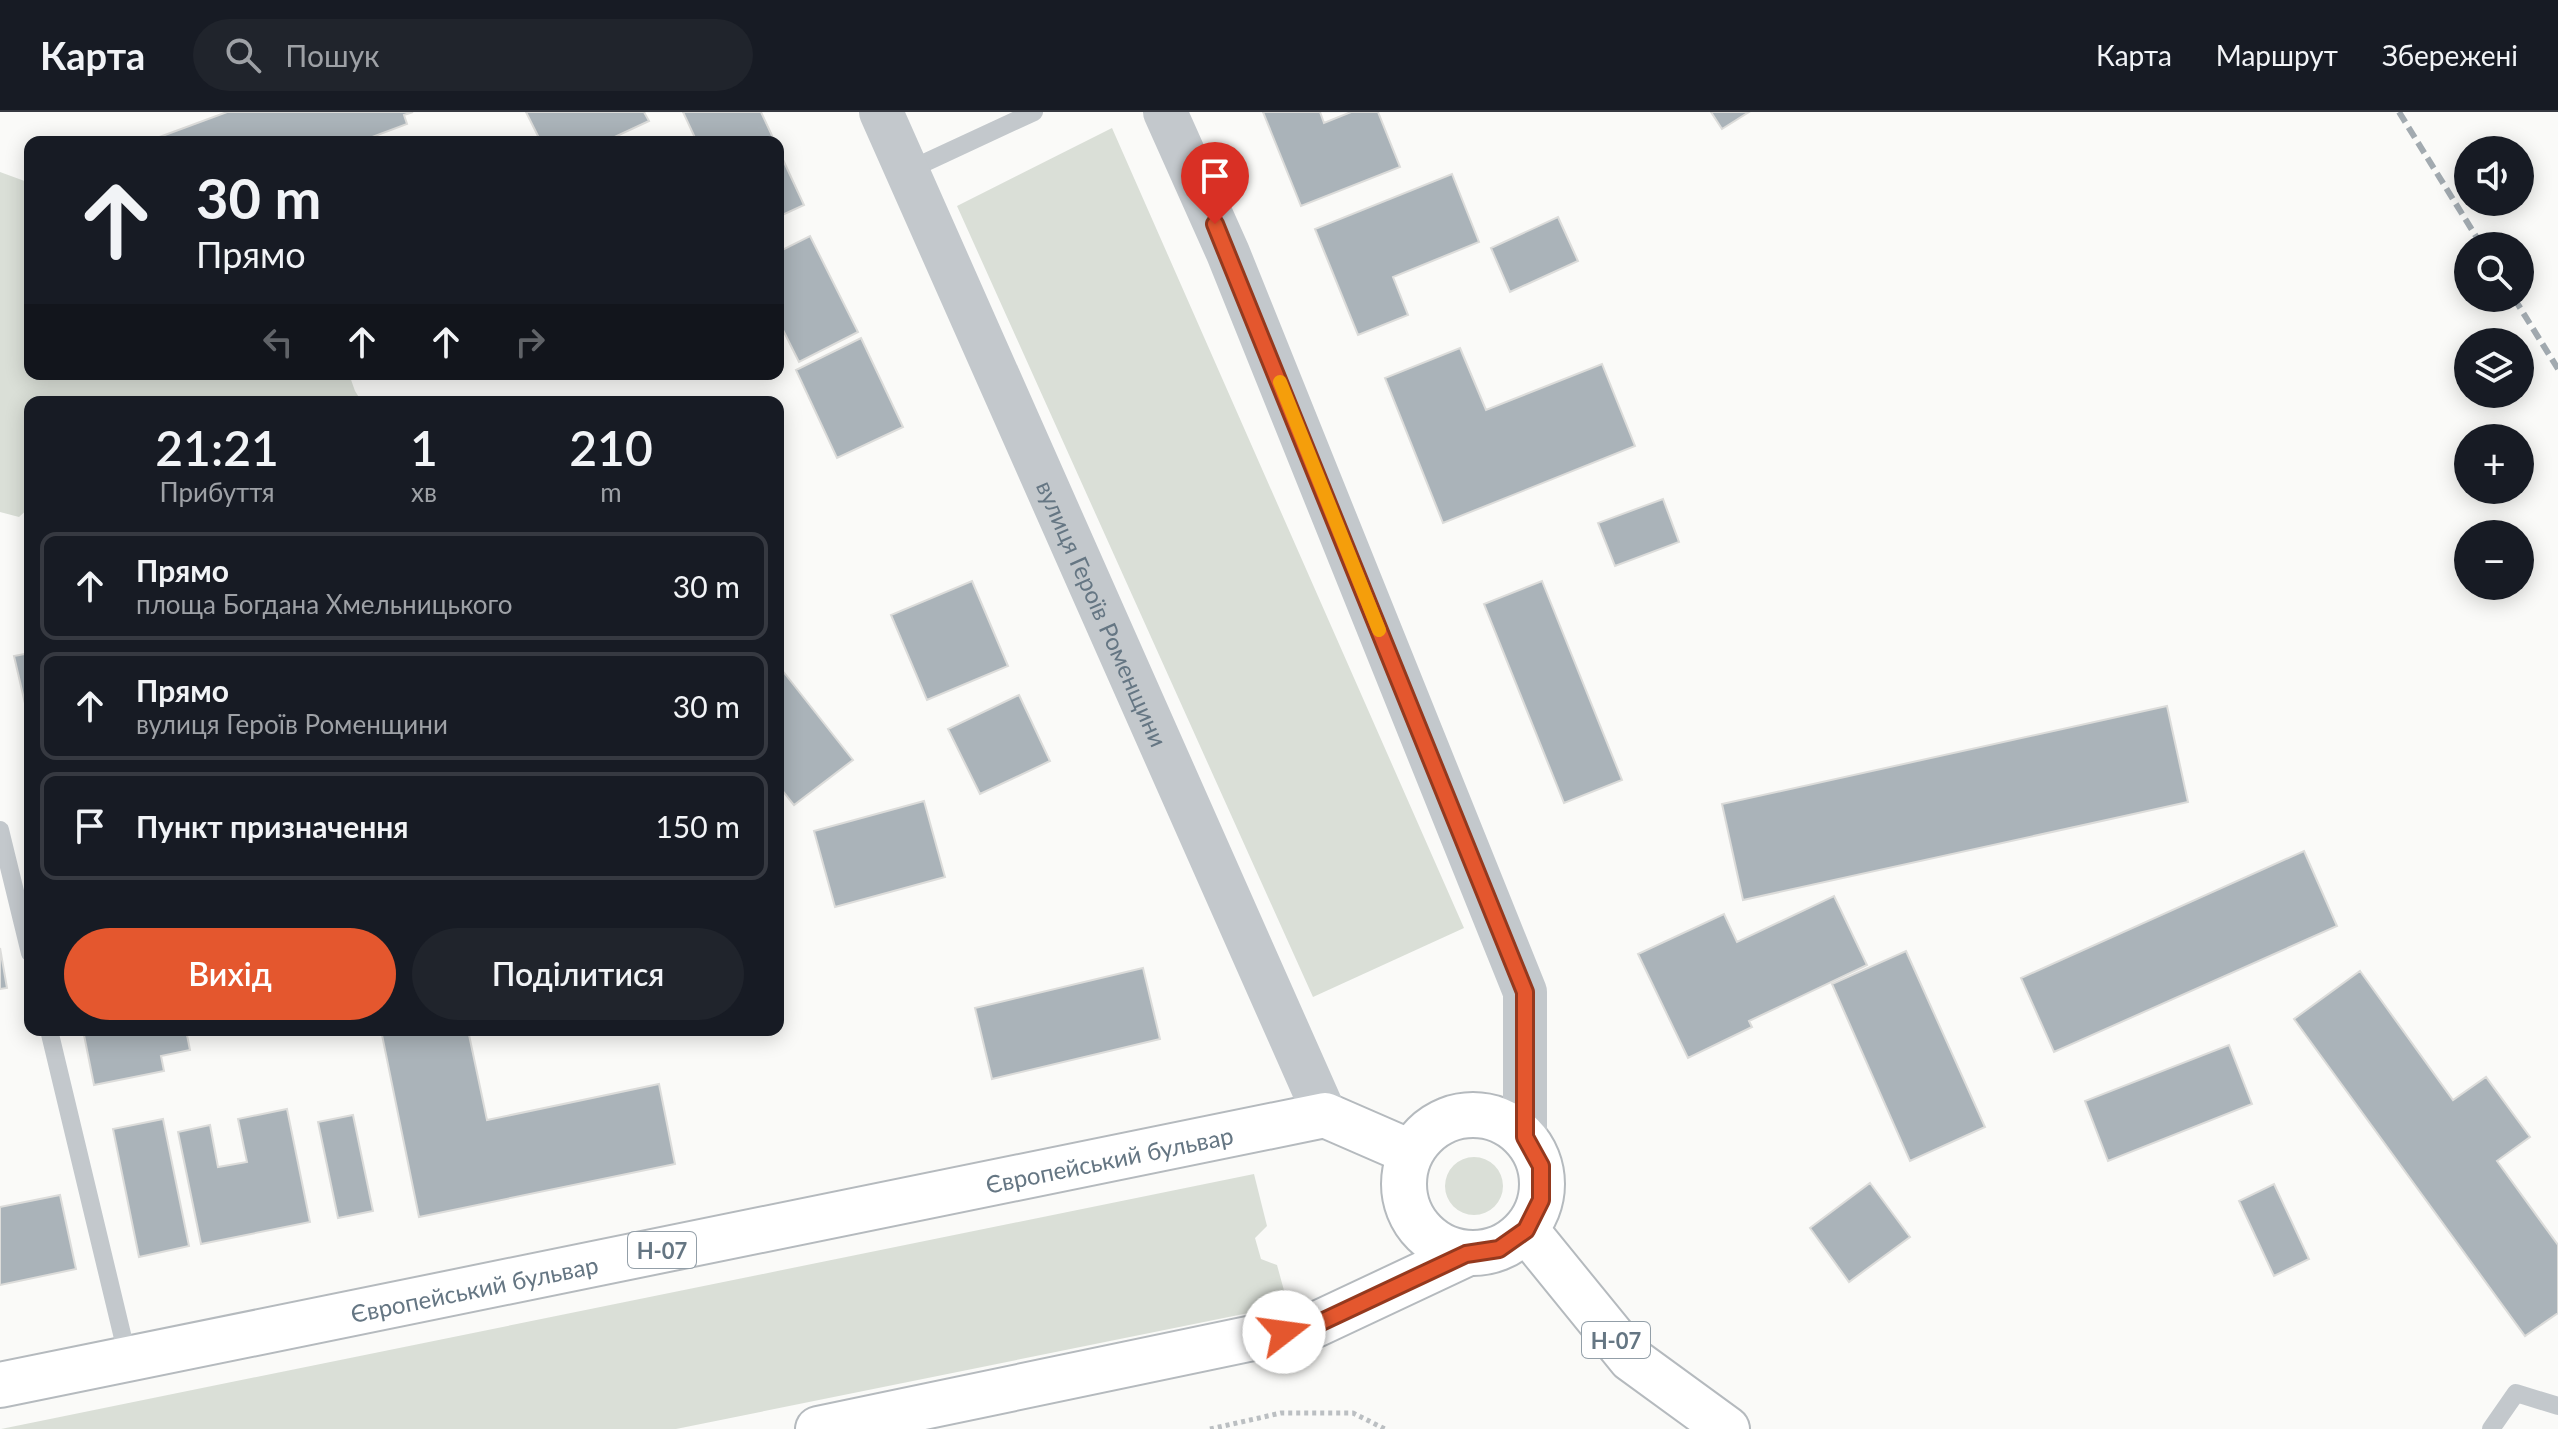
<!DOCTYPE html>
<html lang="uk">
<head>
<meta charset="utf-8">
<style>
	:root { --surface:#171b24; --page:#20242c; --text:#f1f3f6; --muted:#9ea1a6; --line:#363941; --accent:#e4572e }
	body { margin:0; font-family:Lato,sans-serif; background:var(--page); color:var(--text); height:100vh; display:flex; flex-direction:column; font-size:30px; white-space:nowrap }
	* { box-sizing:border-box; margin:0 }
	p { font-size:26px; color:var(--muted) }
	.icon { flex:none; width:44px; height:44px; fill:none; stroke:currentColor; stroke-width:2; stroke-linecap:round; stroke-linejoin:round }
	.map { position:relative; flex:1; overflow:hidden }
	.details { position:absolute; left:24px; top:284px; width:760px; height:640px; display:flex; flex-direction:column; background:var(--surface); border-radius:16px; box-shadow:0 4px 20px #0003 }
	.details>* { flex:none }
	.hud { position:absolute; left:24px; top:24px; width:760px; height:244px; border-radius:16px; box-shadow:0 4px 20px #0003; background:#171b24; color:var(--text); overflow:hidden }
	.controls { position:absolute; left:2454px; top:24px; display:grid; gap:16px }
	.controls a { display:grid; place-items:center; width:80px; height:80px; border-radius:50%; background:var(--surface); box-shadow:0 4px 20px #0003; font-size:40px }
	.pin { position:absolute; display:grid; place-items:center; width:68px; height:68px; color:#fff; margin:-82px -34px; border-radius:50% 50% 50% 0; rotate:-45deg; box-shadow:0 0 8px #0007 }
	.pin .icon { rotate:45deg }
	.me { position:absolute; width:88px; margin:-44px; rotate:75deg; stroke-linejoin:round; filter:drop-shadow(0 0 6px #0008) }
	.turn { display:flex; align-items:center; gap:28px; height:168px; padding:0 40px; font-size:36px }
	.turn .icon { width:104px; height:104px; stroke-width:2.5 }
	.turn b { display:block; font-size:56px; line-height:68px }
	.lanes { display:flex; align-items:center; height:76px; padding:0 40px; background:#0003; justify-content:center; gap:40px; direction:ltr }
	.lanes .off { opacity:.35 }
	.eta { display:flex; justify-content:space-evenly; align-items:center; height:136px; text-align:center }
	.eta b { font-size:48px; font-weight:600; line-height:56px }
	.action { display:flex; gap:16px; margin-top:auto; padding:16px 40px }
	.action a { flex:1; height:92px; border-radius:48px; background:var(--accent); color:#fff; font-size:32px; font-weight:600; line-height:92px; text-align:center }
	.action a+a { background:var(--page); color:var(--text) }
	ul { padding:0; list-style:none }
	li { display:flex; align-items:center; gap:24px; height:108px; margin:0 16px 12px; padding:0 24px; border:4px solid var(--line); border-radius:16px }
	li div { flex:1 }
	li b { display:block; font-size:30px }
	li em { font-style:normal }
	header { display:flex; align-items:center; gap:48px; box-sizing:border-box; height:112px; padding:0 40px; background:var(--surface); border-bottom:2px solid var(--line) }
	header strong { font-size:38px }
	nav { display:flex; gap:44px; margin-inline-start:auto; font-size:28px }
	.search { width:560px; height:72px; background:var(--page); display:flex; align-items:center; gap:20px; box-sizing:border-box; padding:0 28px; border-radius:44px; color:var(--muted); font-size:30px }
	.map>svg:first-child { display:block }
	.green { fill:#dadfd7 }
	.building { fill:#aab3b9; stroke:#dcdcda; stroke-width:2 }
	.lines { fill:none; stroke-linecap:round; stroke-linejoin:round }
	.primary-casing { stroke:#b5babe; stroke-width:48 }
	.path { stroke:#bbbfc2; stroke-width:5; stroke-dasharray:4 4; stroke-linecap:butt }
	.service { stroke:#c3c8cc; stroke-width:18 }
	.tertiary { stroke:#c3c8cc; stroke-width:44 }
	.primary { stroke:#fff; stroke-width:44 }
	.rail { stroke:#a2aab0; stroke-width:6; stroke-dasharray:12 6; stroke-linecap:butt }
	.route-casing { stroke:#94391e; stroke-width:20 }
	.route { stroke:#e4572e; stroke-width:14 }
	.slow { stroke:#f59e0b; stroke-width:14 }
	.labels { text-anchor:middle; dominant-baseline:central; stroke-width:8; stroke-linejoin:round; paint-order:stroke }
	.shield { fill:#fff; stroke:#939fa8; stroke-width:2 }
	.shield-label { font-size:22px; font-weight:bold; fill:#657683 }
	.street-label { font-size:24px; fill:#657683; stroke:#fff }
</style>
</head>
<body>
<header>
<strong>Карта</strong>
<div class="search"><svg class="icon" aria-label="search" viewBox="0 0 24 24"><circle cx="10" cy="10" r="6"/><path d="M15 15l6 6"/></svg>Пошук</div>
<nav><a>Карта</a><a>Маршрут</a><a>Збережені</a></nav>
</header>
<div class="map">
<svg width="2558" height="1317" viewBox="0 0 2558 1317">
	<rect width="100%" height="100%" fill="#fafaf8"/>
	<path class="green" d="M1112,16l352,800 -151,69 -356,-791z
		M0,60l30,11v191h319l6,17 7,11h-332v105l-11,10 -19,-5z
		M1445 1074a29 29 0 1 1 58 0a29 29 0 1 1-58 0Z
		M1254,1062l13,52 -12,12 6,21 16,6 11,40 -612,124h-675z"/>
	<path class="building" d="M227,0h186l-9,3 3,9 -48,18h-213z
		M526,0h118l5,9 -45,21h-63z
		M683,0h78l14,30h-78z
		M1263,0h57l4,11 27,-11h27l22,55 -99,39z
		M1711,0h38l-27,17z
		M778,37l26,56 -26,12z
		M1452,62l27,68 -86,35 15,38 -50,20 -43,-106z
		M1558,105l20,44 -68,31 -19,-44z
		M810,124l48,96 -59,30 -21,-42v-68z
		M861,226l42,89 -66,31 -41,-88z
		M1460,236l26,62 116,-46 33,82 -192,77 -58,-145z
		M1663,387l16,43 -64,24 -17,-43z
		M972,469l36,85 -81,34 -36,-85z
		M1542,469l80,199 -58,23 -80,-199z
		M30,541v72l-16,-69z
		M778,553l75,95 -59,45 -16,-20z
		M1019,583l31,66 -70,33 -32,-65z
		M2167,594l21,96 -445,98 -21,-96z
		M924,689l21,76 -110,30 -21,-76z
		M2304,739l33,75 -283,126 -33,-74z
		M1834,784l33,69 -118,56 3,6 -64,31 -50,-104 86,-40 13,28z
		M0,836l7,40 -7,1z
		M1906,839l79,176 -75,34 -78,-177z
		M1143,856l17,71 -168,40 -17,-71z
		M2360,859l93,129 33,-23 44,60 -33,24 61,84v68l-33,23 -231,-317z
		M83,918h103l4,20 -29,6 3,15 -70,14z
		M381,918h87l19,90 172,-36 16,80 -256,53z
		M2229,933l23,59 -144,57 -23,-60z
		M287,997l23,113 -109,22 -23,-112 32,-7 8,42 29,-5 -9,-43z
		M353,1003l20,96 -35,7 -20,-96z
		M163,1007l26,127 -50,11 -26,-128z
		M1870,1071l40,54 -61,45 -39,-54z
		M2274,1072l35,75 -35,17 -35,-75z
		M60,1083l16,74 -76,16v-78z"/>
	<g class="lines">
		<defs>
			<g id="primary">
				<circle cx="1473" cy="1072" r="69"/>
				<path d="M1526,1118l105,129 96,70"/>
				<path id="s2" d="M0,1273l1325,-270 85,37"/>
				<path d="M818,1317l497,-104 151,-71"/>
			</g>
		</defs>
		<use href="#primary" class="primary-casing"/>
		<path class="path" d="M1210,1317l71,-16h72l32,16"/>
		<path class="service" d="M907,59l127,-59
			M0,718l30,123
			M49,918l79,329
			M2491,1317l25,-36 42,13"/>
		<g class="tertiary">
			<path id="s1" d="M881,0l444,1003"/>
			<path d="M1165,0l63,141 297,739v145"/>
		</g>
		<use href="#primary" class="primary"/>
		<path class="rail" d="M2399,0l83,134
			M2514,186l44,71"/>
	</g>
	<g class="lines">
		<defs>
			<path id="route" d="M1215,112l310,768v145l16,29v34l-15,30 -27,19 -33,5 -151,71 -31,7"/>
		</defs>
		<use href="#route" class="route-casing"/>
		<use href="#route" class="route"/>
		<path class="slow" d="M1280,270l99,248"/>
	</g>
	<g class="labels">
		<g class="shield">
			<rect x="628" y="1120" width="68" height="36" rx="6"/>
			<rect x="1582" y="1210" width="68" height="36" rx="6"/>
		</g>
		<g class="shield-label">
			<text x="662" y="1138">Н-07</text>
			<text x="1616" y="1228">Н-07</text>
		</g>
		<g class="street-label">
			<text stroke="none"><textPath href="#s1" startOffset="548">вулиця Героїв Роменщини</textPath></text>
			<text stroke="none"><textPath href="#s2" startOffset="1132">Європейський бульвар</textPath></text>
			<text stroke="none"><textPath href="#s2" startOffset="484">Європейський бульвар</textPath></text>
		</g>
	</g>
</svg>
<div class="controls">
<a><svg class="icon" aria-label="sound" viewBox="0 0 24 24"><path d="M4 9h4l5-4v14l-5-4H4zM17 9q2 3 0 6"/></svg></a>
<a><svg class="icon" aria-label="search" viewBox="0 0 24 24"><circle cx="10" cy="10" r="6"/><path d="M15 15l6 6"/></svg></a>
<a><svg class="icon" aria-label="layers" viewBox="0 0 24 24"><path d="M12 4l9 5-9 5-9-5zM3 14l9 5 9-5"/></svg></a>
<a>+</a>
<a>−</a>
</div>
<div class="pin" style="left:1215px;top:112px;background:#d93025"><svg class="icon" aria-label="arrive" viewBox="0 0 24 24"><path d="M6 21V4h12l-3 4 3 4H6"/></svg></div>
<svg class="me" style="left:1284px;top:1220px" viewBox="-20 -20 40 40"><circle r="19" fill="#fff"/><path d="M0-13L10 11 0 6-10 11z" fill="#e4572e"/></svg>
<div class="hud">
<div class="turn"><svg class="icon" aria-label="ahead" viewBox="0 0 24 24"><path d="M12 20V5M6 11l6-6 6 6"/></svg><div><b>30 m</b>Прямо</div></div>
<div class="lanes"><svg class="icon off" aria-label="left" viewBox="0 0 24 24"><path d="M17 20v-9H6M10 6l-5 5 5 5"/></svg><svg class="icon" aria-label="ahead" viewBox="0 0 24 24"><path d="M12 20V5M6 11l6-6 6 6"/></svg><svg class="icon" aria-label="ahead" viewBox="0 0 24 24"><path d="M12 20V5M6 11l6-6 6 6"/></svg><svg class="icon off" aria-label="right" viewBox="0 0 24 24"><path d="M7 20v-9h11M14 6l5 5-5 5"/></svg></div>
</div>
<section class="details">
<div class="eta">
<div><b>21:21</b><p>Прибуття</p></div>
<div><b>1</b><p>хв</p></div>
<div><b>210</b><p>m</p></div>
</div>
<ul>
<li><svg class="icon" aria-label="ahead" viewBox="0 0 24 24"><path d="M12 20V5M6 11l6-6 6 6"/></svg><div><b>Прямо</b><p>площа Богдана Хмельницького</p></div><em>30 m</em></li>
<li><svg class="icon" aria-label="ahead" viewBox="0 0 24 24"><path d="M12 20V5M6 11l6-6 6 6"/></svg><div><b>Прямо</b><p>вулиця Героїв Роменщини</p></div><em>30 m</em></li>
<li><svg class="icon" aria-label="arrive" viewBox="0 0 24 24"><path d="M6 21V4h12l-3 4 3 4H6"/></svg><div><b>Пункт призначення</b></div><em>150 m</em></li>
</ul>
<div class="action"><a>Вихід</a><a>Поділитися</a></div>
</section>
</div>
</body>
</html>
